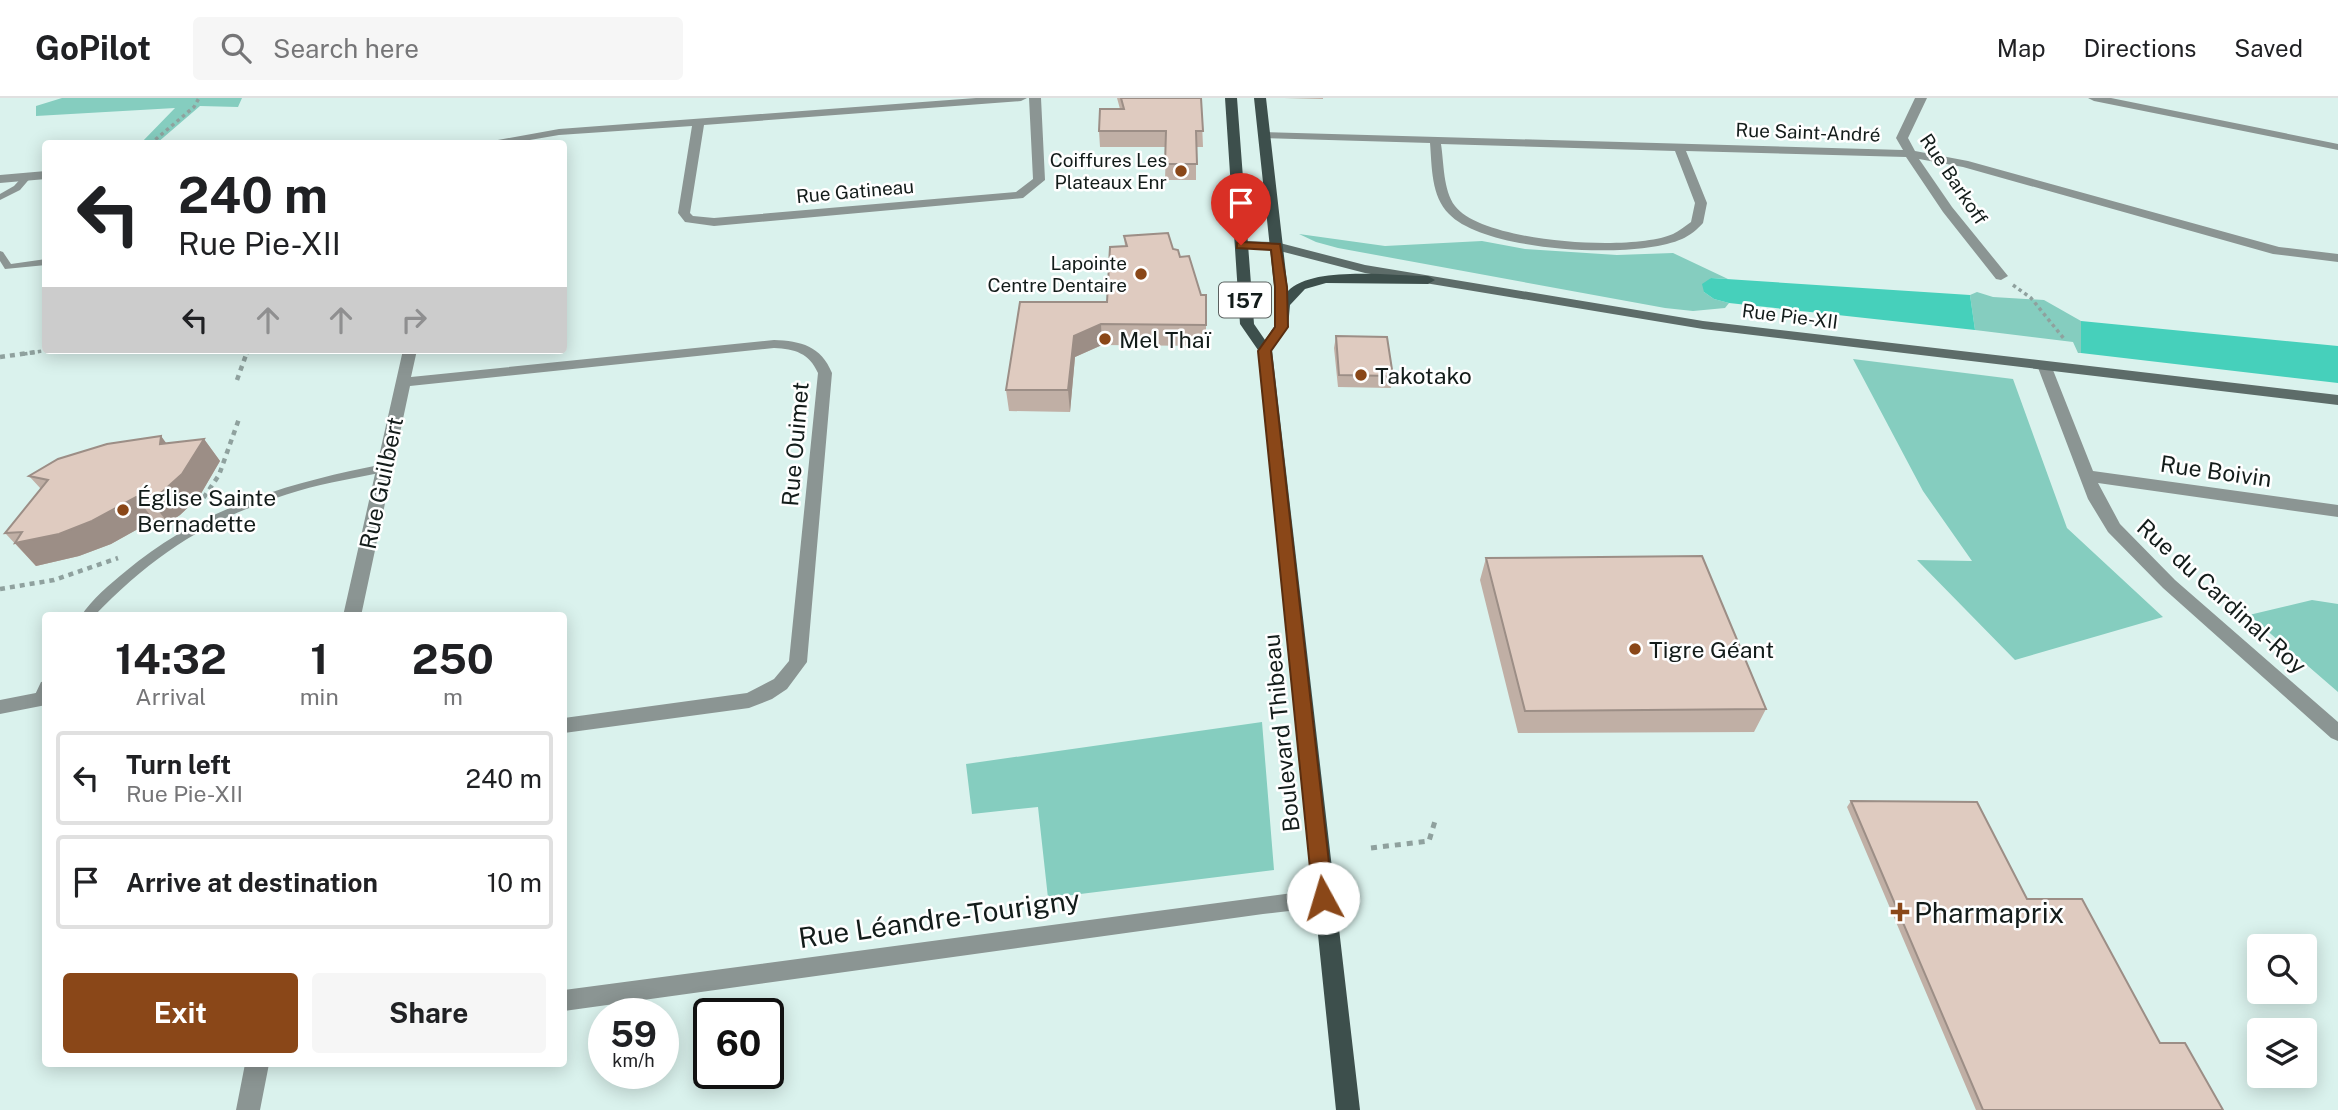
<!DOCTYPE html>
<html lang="en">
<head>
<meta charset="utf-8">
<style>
	:root { --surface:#fff; --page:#f6f6f6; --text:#202124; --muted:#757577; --line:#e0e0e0; --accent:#8a4718 }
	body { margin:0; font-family:"Public Sans",sans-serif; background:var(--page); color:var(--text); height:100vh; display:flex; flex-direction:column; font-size:26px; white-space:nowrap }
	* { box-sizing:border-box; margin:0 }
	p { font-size:23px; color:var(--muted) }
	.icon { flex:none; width:38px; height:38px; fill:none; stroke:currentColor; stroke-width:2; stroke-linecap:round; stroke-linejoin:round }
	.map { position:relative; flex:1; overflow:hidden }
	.sheet { position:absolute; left:42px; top:514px; width:525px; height:455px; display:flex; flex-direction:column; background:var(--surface); border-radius:7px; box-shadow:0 4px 18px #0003 }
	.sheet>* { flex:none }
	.hud { position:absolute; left:42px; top:42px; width:525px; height:214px; border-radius:7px; box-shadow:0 4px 18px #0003; background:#fff; color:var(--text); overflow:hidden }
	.buttons { position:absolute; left:2247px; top:836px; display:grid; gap:14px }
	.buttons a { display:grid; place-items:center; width:70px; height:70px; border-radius:7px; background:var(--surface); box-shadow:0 4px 18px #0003; font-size:35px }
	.speed { position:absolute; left:588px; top:900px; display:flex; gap:14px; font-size:35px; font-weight:700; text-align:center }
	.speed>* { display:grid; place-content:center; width:91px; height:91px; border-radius:50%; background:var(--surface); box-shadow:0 4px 18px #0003; line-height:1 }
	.speed small { font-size:18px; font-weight:400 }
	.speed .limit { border:4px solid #111; border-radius:10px; background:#fff; color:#111 }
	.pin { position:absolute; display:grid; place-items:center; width:60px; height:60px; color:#fff; margin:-72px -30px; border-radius:50% 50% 50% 0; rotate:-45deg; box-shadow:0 0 7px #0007 }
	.pin .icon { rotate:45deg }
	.me { position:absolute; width:77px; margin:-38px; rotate:354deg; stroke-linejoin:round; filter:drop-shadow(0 0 5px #0008) }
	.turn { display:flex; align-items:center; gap:24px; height:147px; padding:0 21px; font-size:32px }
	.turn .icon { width:91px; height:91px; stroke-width:2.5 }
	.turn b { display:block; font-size:49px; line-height:60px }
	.lanes { display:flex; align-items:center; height:66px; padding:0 21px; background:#0003; justify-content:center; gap:35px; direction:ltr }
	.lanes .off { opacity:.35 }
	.eta { display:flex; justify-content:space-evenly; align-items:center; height:119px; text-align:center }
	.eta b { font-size:42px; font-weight:700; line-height:49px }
	.action { display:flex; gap:14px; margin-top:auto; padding:14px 21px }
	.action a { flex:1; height:80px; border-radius:7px; background:var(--accent); color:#fff; font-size:28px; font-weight:700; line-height:80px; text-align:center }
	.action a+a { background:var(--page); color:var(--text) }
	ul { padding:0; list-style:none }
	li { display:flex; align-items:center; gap:21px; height:94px; margin:0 14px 10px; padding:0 7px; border:4px solid var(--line); border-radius:7px }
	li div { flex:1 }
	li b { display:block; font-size:26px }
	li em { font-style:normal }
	header { display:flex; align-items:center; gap:42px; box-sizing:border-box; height:98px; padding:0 35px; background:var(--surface); border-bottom:2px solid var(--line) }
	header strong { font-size:33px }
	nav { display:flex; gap:38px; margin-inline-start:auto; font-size:24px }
	.search { width:490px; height:63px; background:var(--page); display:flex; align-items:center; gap:18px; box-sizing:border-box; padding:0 24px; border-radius:7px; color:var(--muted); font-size:26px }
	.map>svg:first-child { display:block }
	.green { fill:#85cdbf }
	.forest { fill:#46d0bb }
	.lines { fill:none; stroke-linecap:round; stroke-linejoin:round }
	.path-far2 { stroke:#8fa19e; stroke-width:3.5; stroke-dasharray:3.5 3.5; stroke-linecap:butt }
	.path-far1 { stroke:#8fa19e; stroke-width:4.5; stroke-dasharray:5 5; stroke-linecap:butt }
	.path { stroke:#8fa19e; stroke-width:5; stroke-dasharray:6 6; stroke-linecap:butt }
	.lane { fill:#8b9593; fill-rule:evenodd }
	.street { fill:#8b9593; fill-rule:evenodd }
	.secondary { fill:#5d6c69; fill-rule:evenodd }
	.primary { fill:#3d4f4c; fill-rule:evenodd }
	.wall { fill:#c0afa5 }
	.shaded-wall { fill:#9c8e86 }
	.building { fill:#dfcbc0; stroke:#9c8e86; stroke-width:2 }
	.route { fill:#8a4718; stroke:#5a2e10; stroke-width:2 }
	.poi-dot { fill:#8a4718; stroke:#fff; stroke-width:2.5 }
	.labels { text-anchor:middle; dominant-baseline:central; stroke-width:5; stroke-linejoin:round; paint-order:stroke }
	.far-street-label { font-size:19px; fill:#131c1a; stroke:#fff }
	.far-poi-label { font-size:19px; fill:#131c1a; stroke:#fff; text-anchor:end }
	.shield { fill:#fff; stroke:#5a605f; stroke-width:2 }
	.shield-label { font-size:21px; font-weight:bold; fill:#131c1a }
	.poi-label { font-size:23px; fill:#131c1a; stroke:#fff; text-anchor:start }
	.street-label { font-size:23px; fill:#131c1a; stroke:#fff }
	.near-poi-label { font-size:28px; fill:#131c1a; stroke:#fff; text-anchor:start }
	.near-street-label { font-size:28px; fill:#131c1a; stroke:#fff }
</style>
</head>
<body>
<header>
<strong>GoPilot</strong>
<div class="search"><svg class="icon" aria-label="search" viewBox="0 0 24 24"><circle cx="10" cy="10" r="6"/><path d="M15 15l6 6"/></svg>Search here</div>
<nav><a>Map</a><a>Directions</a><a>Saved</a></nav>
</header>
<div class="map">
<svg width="2338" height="1012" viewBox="0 0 2338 1012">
	<rect width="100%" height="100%" fill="#daf2ed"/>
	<path class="green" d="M62,0h180l-4,9 -38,-1 -43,37 -17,1 35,-36 -139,8v-10z
		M1299,136l86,12 97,-5 43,8 92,6 56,-2 55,26 -17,-1 -7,14 10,7 15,4 -4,5 -32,3 -28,-3 -327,-60 -22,-6z
		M1977,194l16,5 51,3 37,21v32h-3l-5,-11 -98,-12 -5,-35z
		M1853,261l160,20 54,149 96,89 -148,43 -98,-100 55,1 -49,-70z
		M2312,502l26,4v88l-89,-77z
		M1262,624l12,148 -226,28 -10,-91 -66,7 -6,-50z"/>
	<path class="forest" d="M1711,180l259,17 5,35 -246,-27 -15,-4 -10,-7 -2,-8z
		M2081,223l257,25v37l-257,-30z"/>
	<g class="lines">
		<path class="path-far2" d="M150,46l44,-37 5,-9
			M2013,187l18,13 34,42
			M24,256l24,-4
			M247,256l1,-4"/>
		<path class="path-far1" d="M0,259l36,-5
			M237,282l10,-28
			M198,408l21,-31 21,-59
			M0,491l54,-9 64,-22"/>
		<path class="path" d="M1371,750l58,-7 6,-20"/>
		<path class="lane" d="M25,76l7,2 -12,14 -20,10v-6l14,-8z
			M0,153l3,1 8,12 35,-5v6l-41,4 -5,-8z
			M384,366l6,4 -2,3c-30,7 -60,11 -90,20 -85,25 -142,61 -204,125h-13c11,-17 29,-32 45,-45 77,-64 162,-88 258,-107z
			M46,583v20l-6,3 -5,-1 -2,-4 8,-17z"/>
		<path class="street" d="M976,0h51l-6,3 -317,24 -14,88 3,3 21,2 302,-26 17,-13 -4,-81h12l4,82 -22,18 -309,28 -29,-4 -7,-9 14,-87 -133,9 -52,9h-31l83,-15z
			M1915,0h12l-19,40 7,13 53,10 311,86 59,7v8l-65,-8 -310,-87 -44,-8 33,48 56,69 -7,4 -5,-1 -53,-67 -37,-55 -220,-6 21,52 -4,20c-5,6 -14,13 -21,16 -47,21 -197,13 -233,-25 -18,-18 -17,-47 -19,-71l-166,-5 -6,-3 6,-3 639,18 -7,-12zM1441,46l234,7 20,52 -4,19c-6,4 -12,9 -18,12 -40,18 -190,9 -218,-28 -12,-16 -11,-43 -14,-62z
			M2088,0h23l227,46v6l-244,-49z
			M46,73v8l-46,4v-8z
			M774,242c27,1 47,6 58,33l-25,289 -20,27 -15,10 -23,9 -185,25v-15l183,-25 27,-14 15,-18 29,-288c-9,-20 -23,-24 -44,-25l-364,38 -49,230h-18l60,-266h14l-6,27z
			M2044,263l7,4 42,106 245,34v12l-240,-34 22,41 55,56 163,142v19l-7,-3 -168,-150 -55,-56 -20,-33 -51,-134z
			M46,593v14l-46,9v-14z
			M1323,791l8,2 3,7 -3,7 -8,2 -60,7 -699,97v-21z
			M245,966h24l-9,46h-24z"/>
		<path class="secondary" d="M1241,143l35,1 89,23 338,56 635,74v10l-635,-76 -338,-56 -89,-23 -40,-2 -1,-3z"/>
		<path class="primary" d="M1225,0h12l17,226 11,16 9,-13 2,-23 -22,-206h12l22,193c25,-26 105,-15 140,-15l7,4 -7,4 -102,-1 -21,6 -15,16 -2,22 -16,23 88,760h-24l-78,-760 -18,-26z"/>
	</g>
	<path class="wall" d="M1117,0h84l2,49h-7v33h-31l1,-33h-66l-1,-16 21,-22z
		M1284,0h39v1z
		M1124,138l49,13 7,8 26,68v21l-104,-1 -27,12 -5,55 -61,-1 -3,-21 101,-88 18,-56z
		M1336,238l57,40 -2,12 -53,-1 -4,-39z
		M161,338l5,8 38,-5 16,22 -21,36 -19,18 -12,8 -14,-3 -43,24 -32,12 -43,10 -31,-33 36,-44 -12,-13z
		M1486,460l280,151 -12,23 -236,1 -38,-153z
		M1851,703l309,242 63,67h-247l-129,-303z"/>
	<path class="shaded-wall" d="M1101,226l1,21 -27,12 -5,55 -2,-22 6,-54z
		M161,338l17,23 -18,-15z
		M204,341l16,22 -21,36 -19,18 -12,8 -18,-23z
		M136,399l18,23 -43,24 -32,12 -43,10 -21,-23z"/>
	<path class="building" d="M1121,0h80l2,33h-7l1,33h-32l1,-33h-67l1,-22h24z
		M1168,135l5,16 5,1 2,7 9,-1 12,39h5v30l-105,-1 -27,12 -6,54h-62l14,-88h87l3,-55 17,-1 -3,-10z
		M1336,238l51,1 6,39 -54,-1z
		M161,338l-1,8 44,-5 -22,35 -20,18 -12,8 -14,-3 -44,24 -33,13 -44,9 7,-11 -17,1 43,-53 -19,-4 29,-17 49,-15z
		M1702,458l64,153 -241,2 -39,-153z
		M1851,703l126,1 50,97h55l78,144h25l38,67h-240z"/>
	<path class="route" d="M1241,144l39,2 7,43 1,40 -17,24 62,547 -3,7 -7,2 -7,-2 -3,-7 -55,-547 17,-24v-40l-4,-37 -34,-2v-5z"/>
	<g class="poi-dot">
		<circle cx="1181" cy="73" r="7"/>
		<circle cx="1141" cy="176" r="7"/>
		<circle cx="1105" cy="241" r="7"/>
		<circle cx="1361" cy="277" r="7"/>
		<circle cx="123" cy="412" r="7"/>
		<circle cx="1635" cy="551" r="7"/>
		<path d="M1896.5 803.5h7v7h7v7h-7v7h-7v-7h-7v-7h7z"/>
	</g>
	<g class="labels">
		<g class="far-street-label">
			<text transform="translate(1808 34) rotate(2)">Rue Saint-André</text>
			<text transform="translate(1954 81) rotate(56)">Rue Barkoff</text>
			<text transform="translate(855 93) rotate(-5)">Rue Gatineau</text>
			<text transform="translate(1790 218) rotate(7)">Rue Pie-XII</text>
		</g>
		<g class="far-poi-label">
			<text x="1167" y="62">Coiffures Les<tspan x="1167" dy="22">Plateaux Enr</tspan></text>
			<text x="1127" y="165">Lapointe<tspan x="1127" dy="22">Centre Dentaire</tspan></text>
		</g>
		<rect class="shield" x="1219" y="184.5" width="52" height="35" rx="5"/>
		<g class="shield-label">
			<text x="1245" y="202">157</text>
		</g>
		<g class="poi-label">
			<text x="1119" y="241">Mel Thaï</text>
			<text x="1375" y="277">Takotako</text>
			<text x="137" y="399">Église Sainte<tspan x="137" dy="26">Bernadette</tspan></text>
			<text x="1649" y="551">Tigre Géant</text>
		</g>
		<g class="street-label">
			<text transform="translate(795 346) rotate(-85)">Rue Ouimet</text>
			<text transform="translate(2216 373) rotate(8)">Rue Boivin</text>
			<text transform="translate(381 385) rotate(-78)">Rue Guilbert</text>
			<text transform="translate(2222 498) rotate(42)">Rue du Cardinal-Roy</text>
			<text transform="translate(1281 635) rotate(-96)">Boulevard Thibeau</text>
		</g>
		<g class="near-poi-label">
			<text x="1914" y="814">Pharmaprix</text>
		</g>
		<g class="near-street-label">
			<text transform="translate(939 820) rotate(-8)">Rue Léandre-Tourigny</text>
		</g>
	</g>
</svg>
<div class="buttons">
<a><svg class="icon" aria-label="search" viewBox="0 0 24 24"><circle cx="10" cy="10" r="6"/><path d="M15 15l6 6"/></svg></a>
<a><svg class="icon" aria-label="layers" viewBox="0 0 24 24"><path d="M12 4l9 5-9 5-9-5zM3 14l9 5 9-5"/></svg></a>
</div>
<div class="speed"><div>59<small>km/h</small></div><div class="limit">60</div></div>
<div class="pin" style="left:1241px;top:147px;background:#d93025"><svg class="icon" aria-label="arrive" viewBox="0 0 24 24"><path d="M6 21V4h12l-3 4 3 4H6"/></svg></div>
<svg class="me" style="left:1323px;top:800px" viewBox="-20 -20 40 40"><circle r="19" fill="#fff"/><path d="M0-13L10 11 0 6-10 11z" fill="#8a4718"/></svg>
<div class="hud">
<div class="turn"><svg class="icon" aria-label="left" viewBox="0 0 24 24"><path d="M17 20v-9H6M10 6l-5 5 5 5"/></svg><div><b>240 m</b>Rue Pie-XII</div></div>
<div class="lanes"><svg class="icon" aria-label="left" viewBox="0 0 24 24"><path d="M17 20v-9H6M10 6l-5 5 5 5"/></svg><svg class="icon off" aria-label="ahead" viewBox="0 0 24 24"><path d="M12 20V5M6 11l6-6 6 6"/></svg><svg class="icon off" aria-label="ahead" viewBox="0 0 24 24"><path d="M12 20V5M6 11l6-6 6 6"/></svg><svg class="icon off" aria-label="right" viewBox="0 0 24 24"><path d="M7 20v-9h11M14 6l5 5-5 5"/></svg></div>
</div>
<section class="sheet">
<div class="eta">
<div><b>14:32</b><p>Arrival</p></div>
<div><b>1</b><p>min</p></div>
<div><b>250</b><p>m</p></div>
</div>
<ul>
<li><svg class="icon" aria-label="left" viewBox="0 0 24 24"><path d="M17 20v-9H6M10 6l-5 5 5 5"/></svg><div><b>Turn left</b><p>Rue Pie-XII</p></div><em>240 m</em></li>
<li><svg class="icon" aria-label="arrive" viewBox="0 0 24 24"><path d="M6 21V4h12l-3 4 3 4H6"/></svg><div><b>Arrive at destination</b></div><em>10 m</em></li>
</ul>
<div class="action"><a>Exit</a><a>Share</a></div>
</section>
</div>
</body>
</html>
